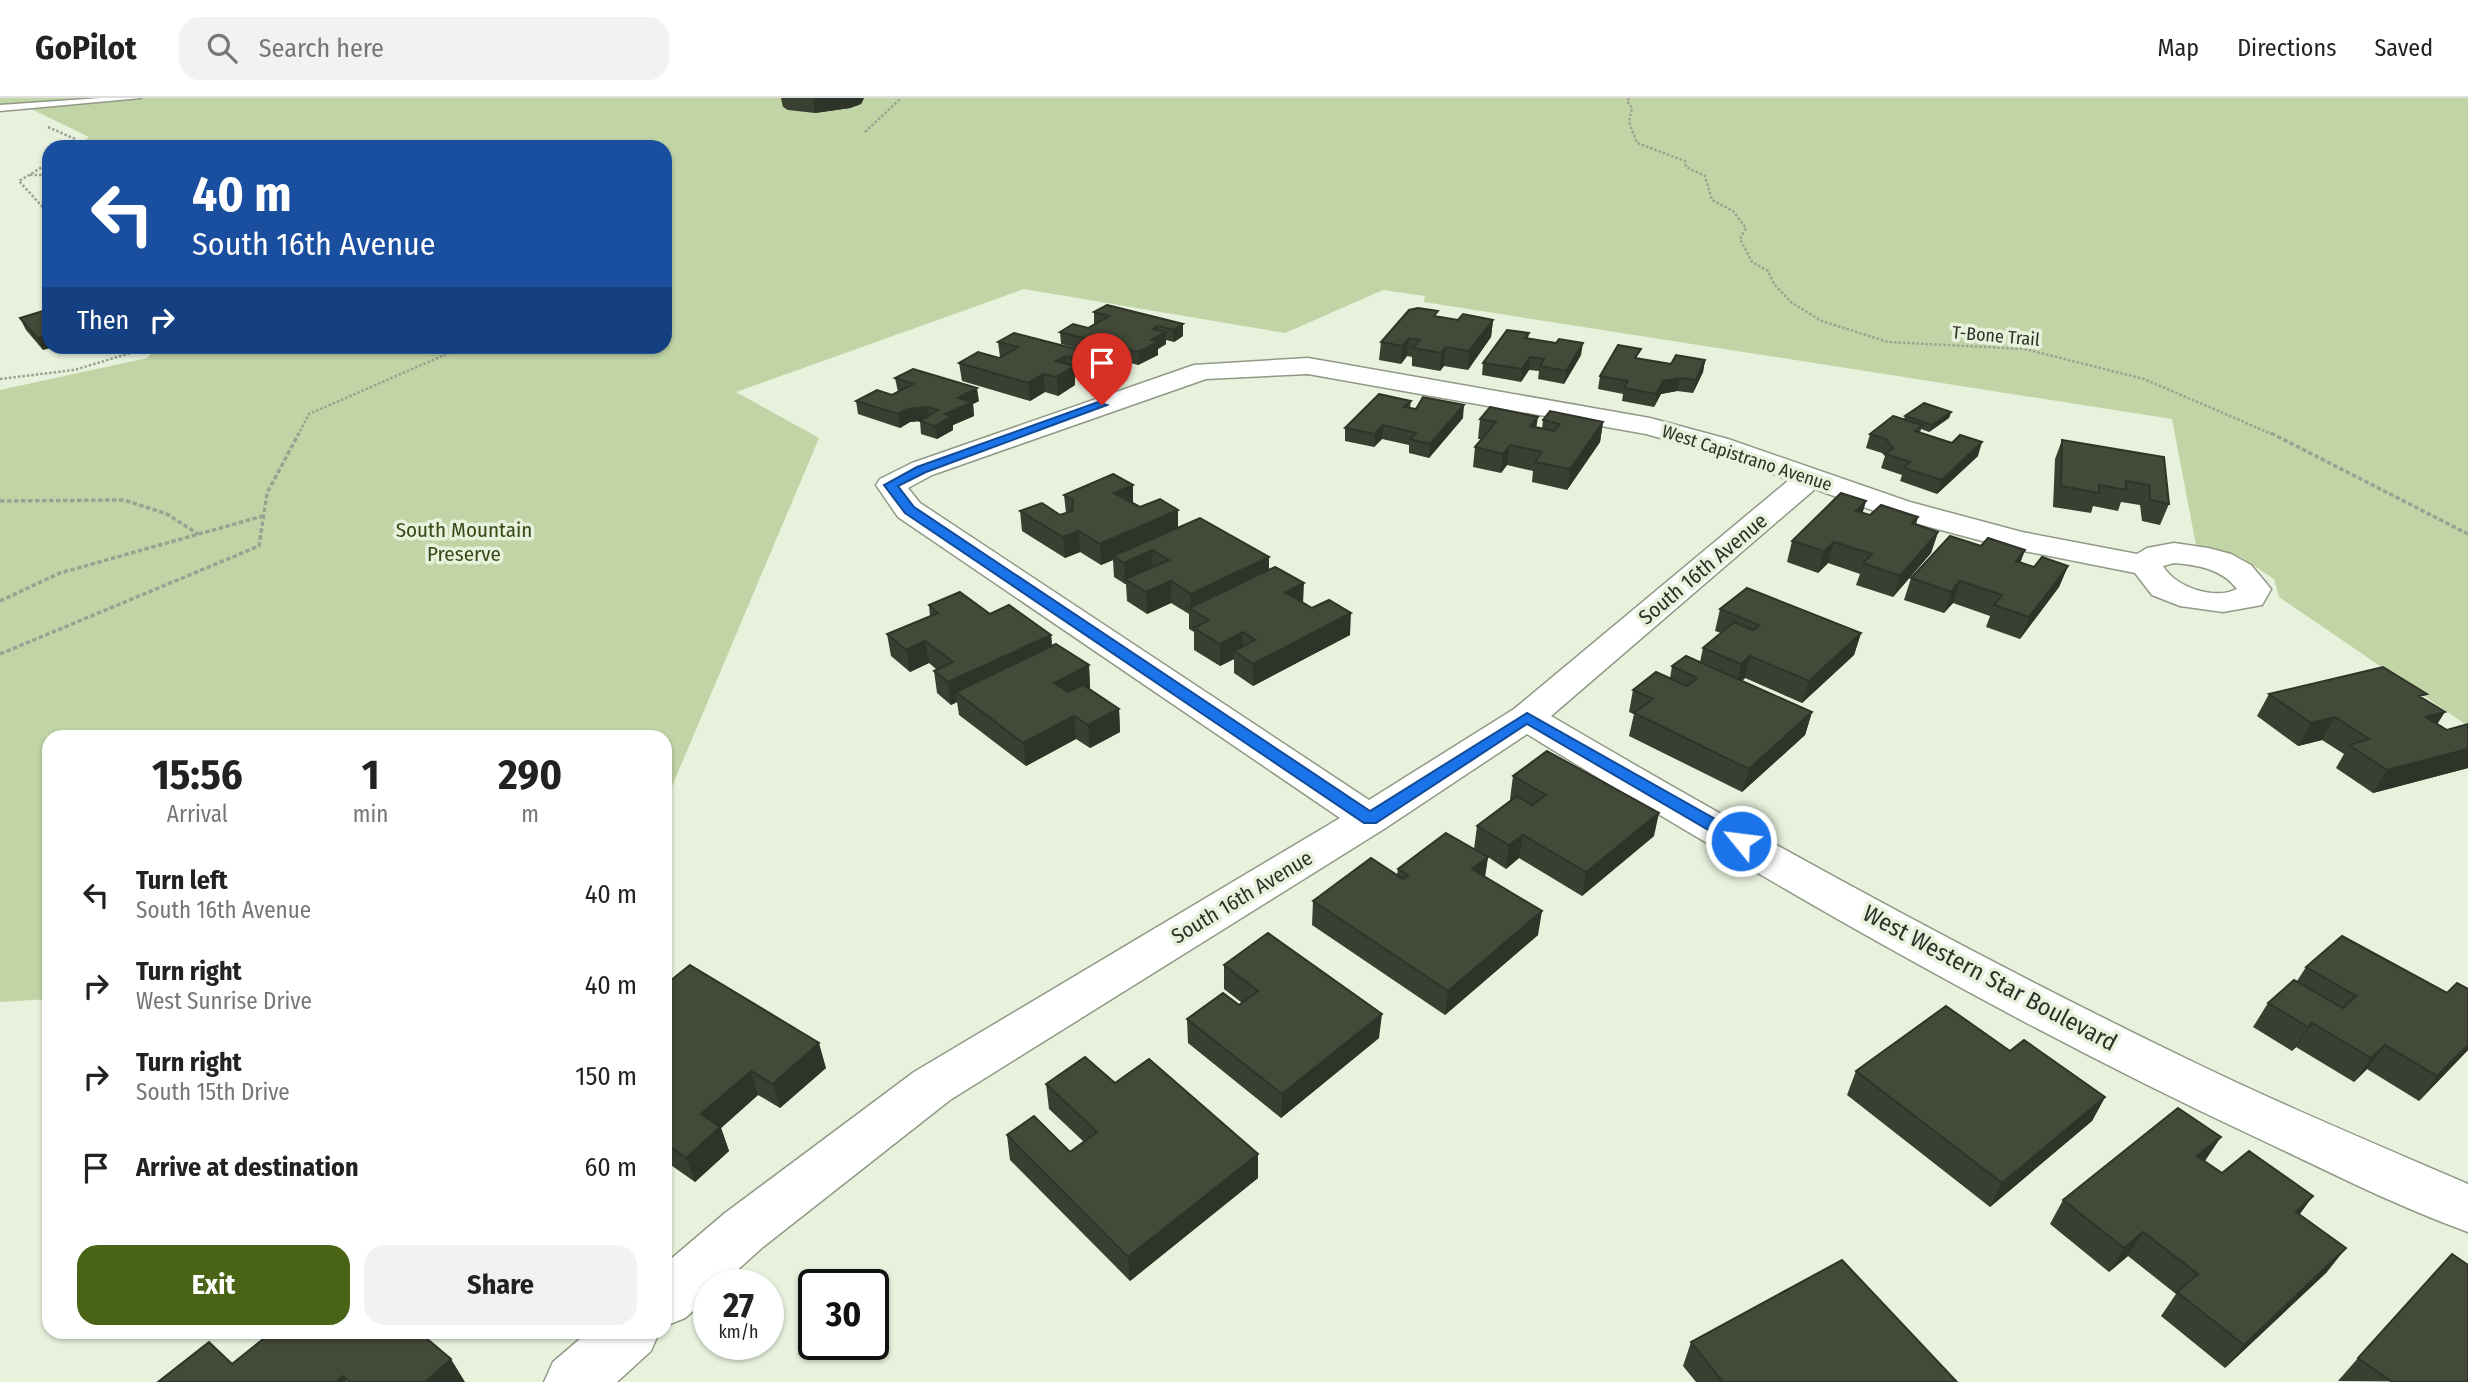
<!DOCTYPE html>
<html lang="en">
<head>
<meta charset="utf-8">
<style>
	:root { --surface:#fff; --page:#f2f2f2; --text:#222; --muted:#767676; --line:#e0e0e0; --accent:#496415 }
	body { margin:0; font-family:"Fira Sans Condensed",sans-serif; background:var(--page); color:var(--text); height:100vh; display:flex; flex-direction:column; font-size:26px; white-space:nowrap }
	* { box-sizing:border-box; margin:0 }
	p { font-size:23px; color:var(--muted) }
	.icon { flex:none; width:38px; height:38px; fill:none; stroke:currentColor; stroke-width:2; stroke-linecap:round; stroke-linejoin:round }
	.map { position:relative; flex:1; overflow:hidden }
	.sheet { position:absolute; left:42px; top:632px; width:630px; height:609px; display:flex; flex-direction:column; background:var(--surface); border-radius:21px; box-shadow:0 2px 5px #0004 }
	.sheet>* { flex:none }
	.guide { position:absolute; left:42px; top:42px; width:630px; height:214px; border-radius:21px; box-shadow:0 2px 5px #0004; background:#1a4fa0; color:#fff; overflow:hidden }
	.speed { position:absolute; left:693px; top:1171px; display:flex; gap:14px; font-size:35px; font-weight:700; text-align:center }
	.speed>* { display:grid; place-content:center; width:91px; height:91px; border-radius:50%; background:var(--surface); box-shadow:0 2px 5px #0004; line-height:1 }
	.speed small { font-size:18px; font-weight:400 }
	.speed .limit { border:4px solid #111; border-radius:10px; background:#fff; color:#111 }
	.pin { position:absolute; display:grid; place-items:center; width:60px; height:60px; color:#fff; margin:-72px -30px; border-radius:50% 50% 50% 0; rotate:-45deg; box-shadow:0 0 7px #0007 }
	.pin .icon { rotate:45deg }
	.me { position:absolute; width:77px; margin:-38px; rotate:299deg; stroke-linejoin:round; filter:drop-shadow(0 0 5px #0008) }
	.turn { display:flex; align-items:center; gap:24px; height:147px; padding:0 35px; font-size:32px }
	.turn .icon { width:91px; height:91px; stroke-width:2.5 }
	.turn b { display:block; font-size:49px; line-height:60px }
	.then { display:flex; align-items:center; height:66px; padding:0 35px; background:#0003; gap:14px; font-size:26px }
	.eta { display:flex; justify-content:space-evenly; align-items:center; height:119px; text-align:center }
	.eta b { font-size:42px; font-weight:700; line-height:49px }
	.cta { display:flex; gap:14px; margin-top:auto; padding:14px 35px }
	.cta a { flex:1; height:80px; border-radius:21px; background:var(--accent); color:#fff; font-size:28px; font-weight:700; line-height:80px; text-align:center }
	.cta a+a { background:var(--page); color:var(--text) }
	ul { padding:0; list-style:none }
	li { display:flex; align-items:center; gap:21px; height:91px; padding:0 35px }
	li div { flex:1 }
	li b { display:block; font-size:26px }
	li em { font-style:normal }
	header { display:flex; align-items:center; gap:42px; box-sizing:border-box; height:98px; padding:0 35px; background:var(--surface); border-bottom:2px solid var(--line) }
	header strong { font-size:33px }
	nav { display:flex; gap:38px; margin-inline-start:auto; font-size:24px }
	.search { width:490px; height:63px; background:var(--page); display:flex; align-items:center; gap:18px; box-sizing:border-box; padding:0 24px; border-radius:21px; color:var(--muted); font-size:26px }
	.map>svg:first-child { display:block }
	.green { fill:#c0d4a6 }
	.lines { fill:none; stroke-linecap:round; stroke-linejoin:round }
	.lane-casing { stroke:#909985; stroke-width:3 }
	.street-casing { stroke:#909985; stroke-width:3 }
	.path-far1 { stroke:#9ba292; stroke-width:2.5; stroke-dasharray:2.5 2; stroke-linecap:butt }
	.path { stroke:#9ba292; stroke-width:3.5; stroke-dasharray:4.5 2.5; stroke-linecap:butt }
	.lane { fill:#fff; fill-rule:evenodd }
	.street { fill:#fff; fill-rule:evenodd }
	.wall { fill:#3a4031 }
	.shaded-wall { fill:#2f3428 }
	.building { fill:#434a39; stroke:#2f3428; stroke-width:2 }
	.route { fill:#1a73e8; stroke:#114b97; stroke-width:2 }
	.labels { text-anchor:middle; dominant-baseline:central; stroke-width:7; stroke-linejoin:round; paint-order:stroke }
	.far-street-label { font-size:18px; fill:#2e3129; stroke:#e7f1dc }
	.park-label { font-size:21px; fill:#374917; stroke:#e7f1dc }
	.street-label { font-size:21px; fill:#2e3129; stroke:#e7f1dc }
	.near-street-label { font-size:24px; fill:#2e3129; stroke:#e7f1dc }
</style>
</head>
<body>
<header>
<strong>GoPilot</strong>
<div class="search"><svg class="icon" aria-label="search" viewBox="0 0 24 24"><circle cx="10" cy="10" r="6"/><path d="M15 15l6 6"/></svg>Search here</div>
<nav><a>Map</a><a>Directions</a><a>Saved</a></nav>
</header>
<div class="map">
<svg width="2468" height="1284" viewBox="0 0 2468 1284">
	<rect width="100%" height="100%" fill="#e7f1dc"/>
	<path class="green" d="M0,0h2468v628l-189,-129 -5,-18 -33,-22 -45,-12 -24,-126 -748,-117 1,-6 -42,-6 -98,43 -261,-44 -288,103 83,46 -154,365v-66h-616v262l-49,3v-612l147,-32 10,-11 508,-1v-199h-589l13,-10 -62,-30h-27z"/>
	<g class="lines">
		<defs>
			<path id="lane" d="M101,0h40l-141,13v-6z"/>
			<path id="street" d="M1308,260l342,60 78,21 182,63 112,30 115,22 10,-6 27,-5 34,5 23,6 20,11 20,24 -9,16 -39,7 -43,-6 -28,-11 -17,-22 -126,-25 -121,-32 -73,-27 -264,227c206,121 417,237 632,341 94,46 190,86 285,127v48c-73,-26 -144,-63 -215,-96 -250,-117 -491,-257 -726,-402l-143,95 -434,271 -187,147 -41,37h-13v13l-24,21 -20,8v-62l60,-51 189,-141 426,-254 -442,-301 -22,-32 4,-6 32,-16 282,-98zM1308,276l338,60 62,17 81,29 -275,229 -145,91 -449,-297 -12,-15 24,-13 274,-96zM2174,465c24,2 48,6 63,26 -22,11 -61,-1 -74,-23z
				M588,1234h71l-8,19 -34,31h-73l9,-20z"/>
		</defs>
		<use href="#lane" class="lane-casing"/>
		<use href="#street" class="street-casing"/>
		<path class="path-far1" d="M1629,0l-2,3 5,7 -3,14 8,21 48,18 1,6 19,9 7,24 21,11 13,17 -6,11 12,23 16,9 6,13 18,19 30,18 66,21 137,7 119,30 130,56
			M48,29l27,12 -1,8
			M865,34l36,-34
			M49,65l-30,18 30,33
			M30,77h19
			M0,281l74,-9 80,-24
			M298,337l11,-21 156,-68"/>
		<path class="path" d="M2271,335l197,101
			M0,403l124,-1 43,14 31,20
			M0,503l60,-28 203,-57
			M0,556l259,-108 8,-53 32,-60"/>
		<use href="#lane" class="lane"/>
		<use href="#street" class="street"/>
	</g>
	<path class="wall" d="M781,0h83l-3,6 -11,4 -35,5 -27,-3 -5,-3z
		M49,211l-6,41 -17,-20 -6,-12z
		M1094,214l89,12v12l-9,6 -8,-2v4l-8,5v6l-20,10 -77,-21 -1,-12 28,-4 6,-4z
		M1438,219l20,3h35l-2,17 -23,33 -24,-4 -4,5 -28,-5v-9l-5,-1 -6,8 -22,-4 2,-18z
		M1529,235l-1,6 53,16 -17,29 -26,-5 1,-8 -10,-1 -8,12 -39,-7 1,-12z
		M998,244l93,11 1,19 -11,7 -6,-2v8l-17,11 -13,-4 -15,9 -68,-20 -3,-18 40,-5 1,-1z
		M1639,261l32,5 34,-4 -2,12 -10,21 -16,-2 -16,3 -7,13 -32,-6 1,-7 -25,-5 2,-13z
		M895,280l84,23 -6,3 1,12 -21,9v5l-16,9 -16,-5 -1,-13 -10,1 -10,6 -42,-14 -2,-13 36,-6 6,-3z
		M1411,303l-1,7 53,10 -34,40 -20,-5v-8l-27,-6 -8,8 -29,-6v-13z
		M1951,314l-2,6 -20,14 -8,-3 -1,4 58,23 -41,38 -37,-13 2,-6 -21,-7 4,-12 -3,-3 -16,-5 4,-14 34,-15 1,-3z
		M1480,321l62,10 1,-9 60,2 -3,20 -33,48 -35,-8 1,-11 -26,-6 -6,8 -28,-6 2,-20 7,-8h-4z
		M2062,342l102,17 5,47 -9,21 -18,-4 -2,-16 -19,-3 -3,9 -25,-5 -2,7 -38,-6 2,-48z
		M1133,387v19l45,23 91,30v13l34,33 47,32 -97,51 -19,-13v-14l-14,7 -26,-16v-18l-5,-3v-15l-18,-11 -24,11 -20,-13 -1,-17h-1l-11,-7 -1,-17 -12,5 -21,-13 -15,6 -43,-27 -2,-20 40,4 6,-2 -2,-18z
		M1866,403l-4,12 8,2 48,2 -2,8 22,7 -7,21 -38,44 -37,-12 4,-11 -32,-11 -10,10 -31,-11 5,-21z
		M1981,448l44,4 -5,13 14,4 34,-1 -9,21 -39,52 -34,-12 4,-11 -37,-13 -9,10 -40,-13 7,-22z
		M929,507l61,9 61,21 1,11 37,19 1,23 -1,1 30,20 1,23 -30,16 -14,-9 -50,27 -67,-51 -2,-13 -6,3 -14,-12 -3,-22 2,-2 -7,-6 -19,9 -19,-16 -4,-22 43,-18z
		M1720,511l141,24 -7,22 -52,48 -57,-25 -3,3 70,31 -7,23 -63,57 -113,-56 5,-22 -5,-2 4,-22 37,-12 2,-12 28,-4 3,-14 18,-15 -6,-2z
		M2269,596l155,5 14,25 9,6 21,-6v44l-95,25 -37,-25 8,-14 -22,-14 -24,6 -41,-30z
		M1513,678l141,60 -72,60 -63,-38 -13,11 -18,-12 -3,20 53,58 -93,80 -133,-90 1,-24 84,-26 1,-6 76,-20 3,-23 34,-26 -1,-1z
		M1224,867l155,73 -98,80 -93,-75 -1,-24 52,-14 3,-2 -18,-14z
		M2306,869l141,26 21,-4v61l-49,51 -52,-32 -13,13 -58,-35 -4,4 -39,-24 15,-24 29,-22z
		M665,887l161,83 -46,40 -22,-13 -37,33 8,23 -34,31 -30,-21z
		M2010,953l95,46 -13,24 -102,86 -143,-112 9,-24z
		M1115,985l143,95 -128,103 -120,-121 -3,-25 63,17 14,-10 -35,-33 -3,-25z
		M2205,1063l17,12 77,42 28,57 -102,96 -64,-52 15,-22 -48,-38 -19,16 -59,-48 13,-24z
		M1691,1244l266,40h-261l-13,-16z
		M2358,1260l110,24 -130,-1z"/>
	<path class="shaded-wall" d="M820,0h44l-3,6 -11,4 -35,5 -2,-14z
		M1493,222l-2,17 -23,33 1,-19z
		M1183,226v12l-9,6 -1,-12z
		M1158,228v10l8,-4v12l-8,5v6l-20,10v-13l15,-23z
		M49,237v11h10l-16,4 -6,-12z
		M1409,240l-2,18 -6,8 1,-18z
		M1583,245l-2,12 -17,29 2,-13z
		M1446,249l-2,19 -4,5 1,-18z
		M1091,255l1,19 -11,7 -1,-19z
		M1066,258l1,15 7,-5 1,19 -17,11 -2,-35z
		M1530,259l-1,13 -8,12 1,-13z
		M1705,262l-2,12 -10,21 3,-13z
		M1044,276l1,18 -15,9 -2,-18z
		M1680,280l-3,13 -16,3 -7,13 2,-13 7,-13z
		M977,290l2,13 -6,3 1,12 -21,9v5l-16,9 -2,-13 23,-28z
		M1464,307l-1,13 -34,40 1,-14z
		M928,309l2,13 -20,2 -10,6 -2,-14 10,-5z
		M1951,314l-2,6 -20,14 3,-7z
		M1538,319l-3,19 -5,-10z
		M1603,324l-3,20 -33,48 3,-21z
		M1383,327l-1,14 -8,8 1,-13z
		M1982,344l-4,14 -41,38 5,-14z
		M1510,347l-3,20 -6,8 2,-19z
		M1133,387v21l-19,-13z
		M1866,403l-6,21 -4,-11z
		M1178,412v21l-65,25v4l-12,5 -1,-21z
		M1079,433l1,21 -15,6 -2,-21z
		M1938,434l-7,21 -38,44 7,-21z
		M1834,444l-6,21 -10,10 6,-22z
		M1152,452l1,21 -28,8 1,5h-1l-1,-21z
		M2025,452l-8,21 -1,-10z
		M1269,459v21l-78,31v-15z
		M2068,468l-9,21 -39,52 9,-22z
		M1171,483v22l-24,11 -1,-22z
		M1960,483l-7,22 -9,10 7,-21z
		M1304,485l-1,21 -18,-12z
		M1351,515l-1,22 -97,51v-22z
		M1243,534v22l-9,-3v8l-14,7v-22z
		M1861,535l-7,22 -52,48 7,-22z
		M1051,537l2,22 -97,35 1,10 -6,3 -3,-23z
		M925,543l4,22 -19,9 -4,-22z
		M1750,558l-5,22 -9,8 5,-22z
		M1089,567l1,23 -34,18 -2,-23z
		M1119,611l1,23 -30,16 -2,-23z
		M1812,614l-7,23 -63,57 7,-23z
		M2445,614l-14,22 -5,-17z
		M1074,618l2,23 -50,27 -3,-23z
		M2335,619l-13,23 -24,6 13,-23z
		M2468,651v19l-95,25 14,-23z
		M1659,715l-5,23 -72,60 4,-24z
		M1523,737l-4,23 -13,11 3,-24z
		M1488,759l-4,24 -12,-12z
		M1542,813l-4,24 -93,80 3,-24z
		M1382,916l-3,24 -98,80 1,-24z
		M2312,925l-16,24 -4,4 16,-24z
		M819,945l7,25 -46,40 -7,-24z
		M2385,947l-18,24 -13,13 17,-24z
		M2468,947v5l-49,51 18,-25z
		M751,973l7,24 -37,33 8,23 -34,31 -9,-24 15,-44z
		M2105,999l-13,24 -102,86 12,-24z
		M2221,1039l-16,24 -8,-5z
		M1258,1056v24l-128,103 -2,-24z
		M2313,1098l-18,25 1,-9z
		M2143,1134l-15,24 -19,16 15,-24z
		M2346,1150l-19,24 -102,96 19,-23z
		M451,1261l14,23h-40z
		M343,1278l4,6h-11z"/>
	<path class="building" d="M1107,207l76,19 -10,6 -15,-4 -5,3 13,3 -15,8 7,2 -20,10 -78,-20 13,-8 15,4 21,-12 -15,-4z
		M1418,210l20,3 -4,5 24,4 5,-6 30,6 -24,31 -23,-4 -5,6 -28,-5 7,-8 -11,-2 -7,8 -21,-4 28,-32z
		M49,211v26l-12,3 -17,-20z
		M1507,232l22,3 -4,5 31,5 3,-4 24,4 -17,28 -26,-5 4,-7 -14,-2 -8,12 -39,-6z
		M1014,235l77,20 -11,7 -14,-4 -10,5 18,5 -18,11 -12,-3 -16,9 -69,-20 19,-11 21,6 19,-11 -20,-5z
		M1618,247l23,4 -6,9 36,6 5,-9 29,5 -9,20 -16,-2 -17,3 -7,13 -32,-6 4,-7 -28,-5z
		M913,271l64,19 -19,10 14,4 -27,12 7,2 -17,10 -15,-5 18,-11 -10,-3 -20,2 -10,5 -42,-13 21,-11 15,5 21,-11 -18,-6z
		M1379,296l32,7 -7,6 12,2 7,-12 41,8 -34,39 -20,-5 6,-6 -33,-8 -8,9 -30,-6z
		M1924,305l27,9 -19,13 -27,-9z
		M1490,309l48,10 -8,9 24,5 6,-7 -17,-4 7,-9 53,11 -33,47 -35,-7 7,-10 -32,-7 -7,9 -28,-7 21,-25 -16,-3z
		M1893,318l29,9 -7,6 37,12 8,-8 22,7 -40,38 -38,-12 6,-6 -25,-8 8,-6 -7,-9 -16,-5z
		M2062,342l102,17 5,47 -19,-4 -1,-15 -23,-4v9l-27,-5v8l-38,-7z
		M1113,376l20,11 -19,8 26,14 20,-8 18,11 -78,34 -21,-13 -16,6 -43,-26 22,-8 18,12 12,-4 1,-11 -9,-5z
		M1841,395l25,8 -10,10 14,4 11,-10 37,12 -6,6 26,9 -38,44 -37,-13 9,-9 -38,-12 -10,9 -32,-10z
		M1200,420l69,39 -78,37 -20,-13 -25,11 -21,-13 44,-19 -17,-10 -28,13 -11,-7z
		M1950,438l31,10 7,-8 37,12 -9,11 18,6 8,-10 26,9 -39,51 -35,-12 8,-10 -42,-14 -9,11 -40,-14z
		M1275,469l29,16 -19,9 27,16 17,-8 22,13 -98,51 -19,-13 21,-11 -12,-8 -23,12 -26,-16 15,-8 -20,-12z
		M1747,490l114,45 -52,48 -59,-25 -9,8 -38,-16 31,-26 19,8 6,-5 -39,-16z
		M960,494l30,22 19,-9 42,30 -103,47 -14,-11 19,-9 -28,-21 -19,9 -19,-16 51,-21 -9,-8z
		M1056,546l33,21 -35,18 14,9 15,-7 36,24 -31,16 -14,-9 -51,27 -67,-51z
		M1686,558l126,56 -63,57 -115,-56 19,-14 -20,-9 23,-18 31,14 10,-8 -25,-12z
		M2383,569l44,27 -8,2 26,16 -19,5 21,13 21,-6v25l-81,21 -38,-25 20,-6 -34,-22 -24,6 -42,-29z
		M1547,653l112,62 -73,59 -63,-37 -14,10 -32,-19 40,-30 15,9 14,-10 -33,-19z
		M1446,735l42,24 -16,12 70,42 -94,80 -135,-90 58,-43 32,21 5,-4 -10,-6z
		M1268,835l114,81 -100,80 -95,-75 36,-26 16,12 19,-14 -34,-26z
		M2342,838l105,57 10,-10 11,6v56l-31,31 -52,-31 -14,13 -59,-35 -4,4 -40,-24 26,-23 49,28 13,-12 -50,-29z
		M690,867l129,78 -46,41 -22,-13 -50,43 19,13 -34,31 -21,-15v-158z
		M1946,908l64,45 14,-11 81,57 -103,86 -146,-112z
		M1085,959l30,26 34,-24 109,95 -130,103 -121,-122 27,-19 36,36 27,-20 -51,-48z
		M2178,1010l43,29 -24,19 25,17 27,-22 64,45 -17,16 50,36 -102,97 -67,-53 21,-18 -55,-42 -19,16 -61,-48z
		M2452,1156l16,11v117h-76l-34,-24z
		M1842,1162l115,122h-234l-32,-40z
		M272,1234h147l32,27 -26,23h-76l-6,-6 -7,6h-178l51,-40 23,22z"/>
	<path class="route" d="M1098,304l9,3 -181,67 -28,14 16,21 456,304 157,-98 220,124 2,4 -2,4h-13l-207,-121 -151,99h-12l-459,-310 -21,-28 33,-18z"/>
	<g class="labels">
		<g class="far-street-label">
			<text transform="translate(1996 238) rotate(5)">T-Bone Trail</text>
			<text transform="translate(1747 360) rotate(18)">West Capistrano Avenue</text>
		</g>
		<g class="park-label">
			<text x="464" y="432">South Mountain<tspan x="464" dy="24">Preserve</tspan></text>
		</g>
		<g class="street-label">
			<text transform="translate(1703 471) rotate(-40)">South 16th Avenue</text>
			<text transform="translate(1242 799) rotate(-31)">South 16th Avenue</text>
		</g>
		<g class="near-street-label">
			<text transform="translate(1990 880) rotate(28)">West Western Star Boulevard</text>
		</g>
	</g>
</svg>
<div class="speed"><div>27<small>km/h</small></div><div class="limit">30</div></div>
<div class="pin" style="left:1102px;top:307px;background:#d93025"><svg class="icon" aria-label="arrive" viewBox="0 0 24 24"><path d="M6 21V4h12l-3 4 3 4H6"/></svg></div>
<svg class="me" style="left:1741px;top:743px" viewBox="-20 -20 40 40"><circle r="17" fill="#1a73e8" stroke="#fff" stroke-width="3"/><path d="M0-11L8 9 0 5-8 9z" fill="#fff"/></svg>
<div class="guide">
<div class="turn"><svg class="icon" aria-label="left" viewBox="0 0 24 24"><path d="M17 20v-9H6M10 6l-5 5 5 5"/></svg><div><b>40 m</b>South 16th Avenue</div></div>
<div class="then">Then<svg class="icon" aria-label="right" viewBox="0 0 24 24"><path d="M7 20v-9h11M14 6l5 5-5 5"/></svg></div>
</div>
<section class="sheet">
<div class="eta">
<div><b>15:56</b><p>Arrival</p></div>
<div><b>1</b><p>min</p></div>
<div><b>290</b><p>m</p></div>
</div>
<ul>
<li><svg class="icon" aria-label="left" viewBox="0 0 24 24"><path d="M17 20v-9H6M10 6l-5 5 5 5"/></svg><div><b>Turn left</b><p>South 16th Avenue</p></div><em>40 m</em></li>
<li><svg class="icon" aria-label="right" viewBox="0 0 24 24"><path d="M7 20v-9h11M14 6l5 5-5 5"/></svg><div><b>Turn right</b><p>West Sunrise Drive</p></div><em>40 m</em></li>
<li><svg class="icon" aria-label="right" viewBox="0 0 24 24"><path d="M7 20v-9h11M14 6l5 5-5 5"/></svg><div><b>Turn right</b><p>South 15th Drive</p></div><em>150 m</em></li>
<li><svg class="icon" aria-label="arrive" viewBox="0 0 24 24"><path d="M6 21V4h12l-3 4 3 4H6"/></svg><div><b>Arrive at destination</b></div><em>60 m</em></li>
</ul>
<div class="cta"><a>Exit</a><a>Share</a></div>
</section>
</div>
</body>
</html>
